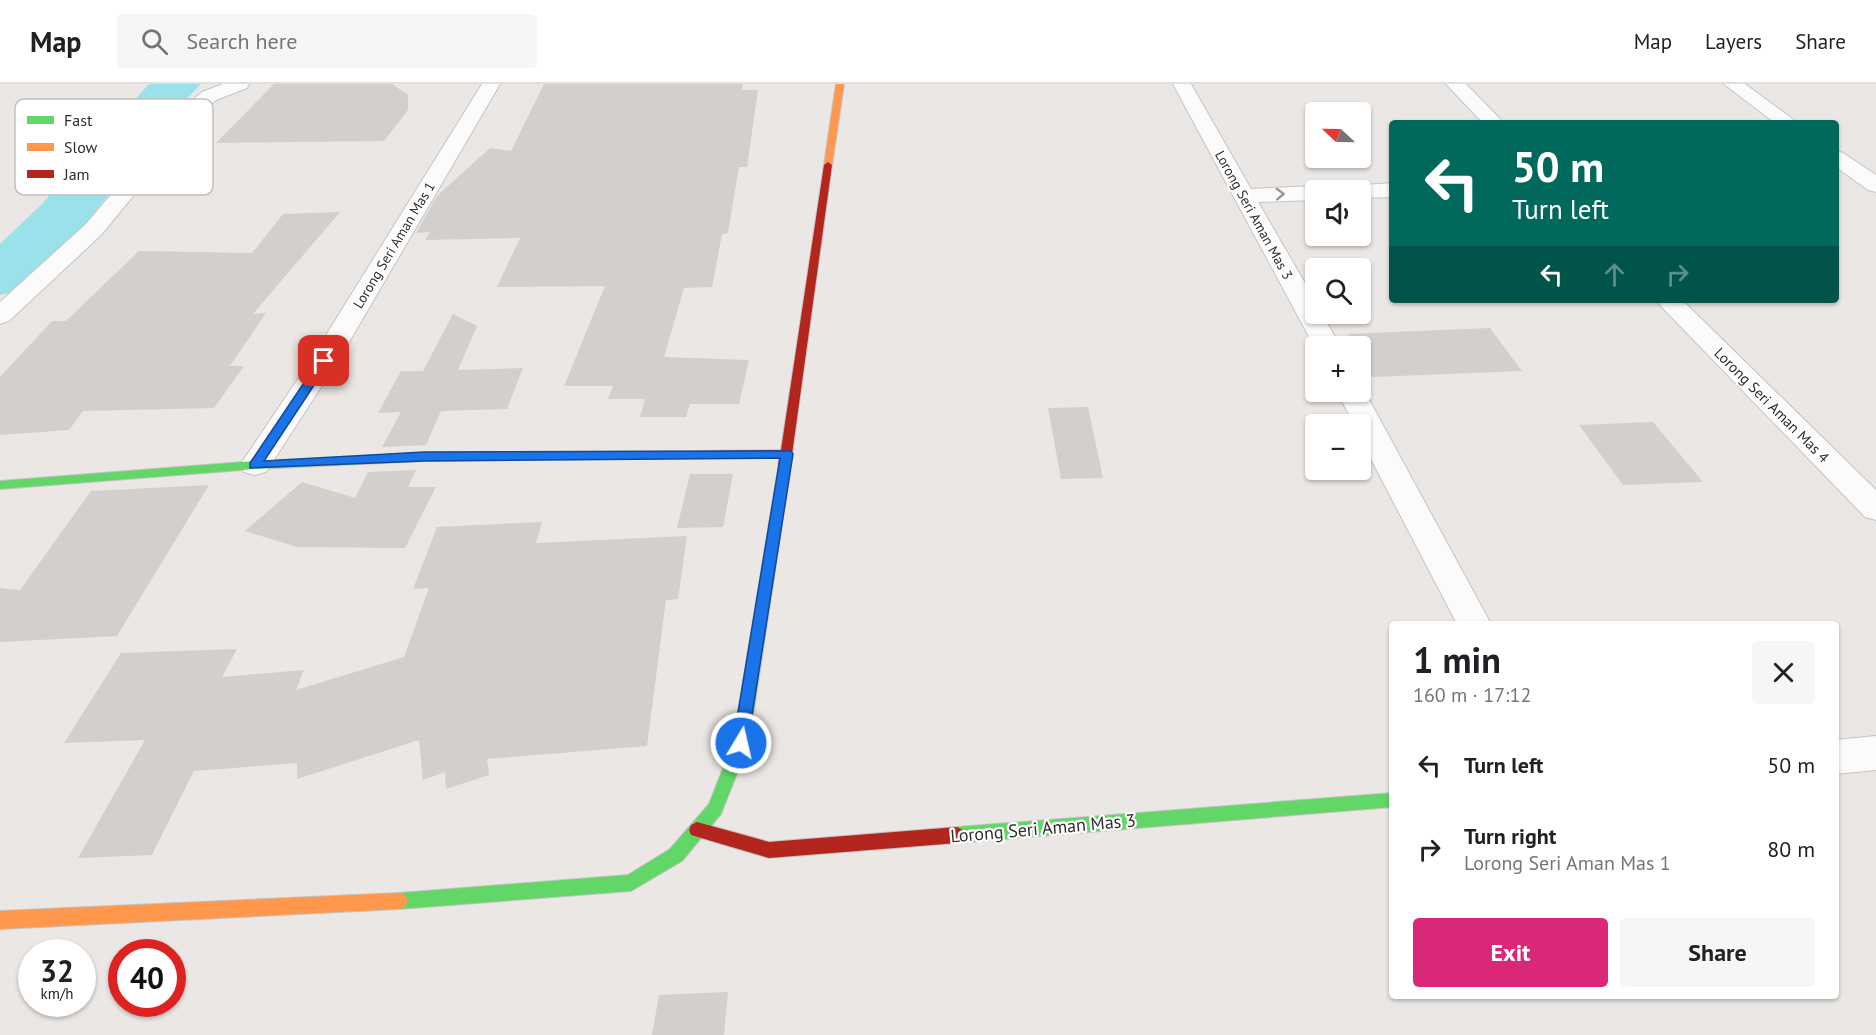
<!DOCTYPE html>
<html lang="en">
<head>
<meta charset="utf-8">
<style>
	:root { --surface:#fff; --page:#f6f6f6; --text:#202124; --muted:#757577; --line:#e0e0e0; --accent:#db2777 }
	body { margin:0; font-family:"PT Sans",sans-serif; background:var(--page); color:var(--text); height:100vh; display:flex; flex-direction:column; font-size:22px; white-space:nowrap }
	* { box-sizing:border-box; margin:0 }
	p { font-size:20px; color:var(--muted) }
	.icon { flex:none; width:33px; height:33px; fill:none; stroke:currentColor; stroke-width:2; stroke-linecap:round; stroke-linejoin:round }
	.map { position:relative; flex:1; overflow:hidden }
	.panel { position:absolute; left:1389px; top:537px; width:450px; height:378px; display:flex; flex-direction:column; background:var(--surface); border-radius:6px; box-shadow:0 2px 4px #0004 }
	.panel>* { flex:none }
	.guide { position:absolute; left:1389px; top:36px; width:450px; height:183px; border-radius:6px; box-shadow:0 2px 4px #0004; background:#00695c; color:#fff; overflow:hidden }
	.needle { width:39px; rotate:292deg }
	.tools { position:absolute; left:1305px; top:18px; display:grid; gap:12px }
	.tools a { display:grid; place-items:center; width:66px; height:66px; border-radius:6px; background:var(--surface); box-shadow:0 2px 4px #0004; font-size:30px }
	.speed { position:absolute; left:18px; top:855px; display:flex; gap:12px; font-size:30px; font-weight:700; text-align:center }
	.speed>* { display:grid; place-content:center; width:78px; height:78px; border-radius:50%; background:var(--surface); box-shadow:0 2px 4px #0004; line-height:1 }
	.speed small { font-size:15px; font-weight:400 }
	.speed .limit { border:9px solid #d22; background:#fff; color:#111 }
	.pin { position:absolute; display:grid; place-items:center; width:51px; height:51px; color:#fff; margin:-26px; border-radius:12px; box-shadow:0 3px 9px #0006 }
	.me { position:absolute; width:66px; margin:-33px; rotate:9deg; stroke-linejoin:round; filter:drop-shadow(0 0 4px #0008) }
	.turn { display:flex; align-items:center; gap:21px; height:126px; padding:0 24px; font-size:27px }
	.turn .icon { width:78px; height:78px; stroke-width:2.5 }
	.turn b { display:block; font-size:42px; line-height:51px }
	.lanes { display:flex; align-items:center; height:57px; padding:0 24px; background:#0003; justify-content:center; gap:30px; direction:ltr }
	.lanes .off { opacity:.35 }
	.round { display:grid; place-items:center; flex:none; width:63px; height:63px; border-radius:6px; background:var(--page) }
	.headline { display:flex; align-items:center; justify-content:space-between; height:102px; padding:0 24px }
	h1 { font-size:36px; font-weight:700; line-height:45px }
	.action { display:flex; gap:12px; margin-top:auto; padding:12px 24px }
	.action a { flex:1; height:69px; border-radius:6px; background:var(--accent); color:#fff; font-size:24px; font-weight:700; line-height:69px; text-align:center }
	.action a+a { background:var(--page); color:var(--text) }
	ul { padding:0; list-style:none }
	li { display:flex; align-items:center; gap:18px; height:84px; padding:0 24px }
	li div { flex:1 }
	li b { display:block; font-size:22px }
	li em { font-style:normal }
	header { display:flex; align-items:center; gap:36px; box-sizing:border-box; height:84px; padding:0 30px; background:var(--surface); border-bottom:2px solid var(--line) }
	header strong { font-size:28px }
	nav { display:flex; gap:33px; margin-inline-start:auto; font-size:21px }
	.search { width:420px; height:54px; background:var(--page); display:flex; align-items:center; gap:15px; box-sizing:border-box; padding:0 21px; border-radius:6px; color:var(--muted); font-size:22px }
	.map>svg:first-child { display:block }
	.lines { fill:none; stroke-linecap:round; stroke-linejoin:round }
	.river { fill:#9ae1e9; fill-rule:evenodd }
	.building { fill:#d2cfcd }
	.street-casing { stroke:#c5c4c4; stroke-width:2 }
	.fast-casing { stroke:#c5c4c4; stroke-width:2 }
	.slow-casing { stroke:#c5c4c4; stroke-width:2 }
	.jam-casing { stroke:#c5c4c4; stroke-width:2 }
	.street { fill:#fcfbfb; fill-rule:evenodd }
	.fast { fill:#63d668; fill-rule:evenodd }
	.slow { fill:#ff974d; fill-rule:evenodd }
	.jam { fill:#b3261e; fill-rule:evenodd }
	.oneway { stroke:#949494 }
	.route { fill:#1a73e8; stroke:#114b97; stroke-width:1.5 }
	.labels { text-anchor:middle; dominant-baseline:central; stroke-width:4.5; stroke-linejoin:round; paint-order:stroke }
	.far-street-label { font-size:14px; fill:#2d2d2d; stroke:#fff }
	.street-label { font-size:15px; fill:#2d2d2d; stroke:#fff }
	.near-street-label { font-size:18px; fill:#2d2d2d; stroke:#fff }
	.key { fill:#fff; stroke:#c0c0c0; stroke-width:1.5 }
	.key-label { font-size:16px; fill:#2d2d2d }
</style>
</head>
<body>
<header>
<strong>Map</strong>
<div class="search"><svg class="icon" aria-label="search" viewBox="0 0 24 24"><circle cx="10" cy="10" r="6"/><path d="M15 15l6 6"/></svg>Search here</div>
<nav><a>Map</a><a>Layers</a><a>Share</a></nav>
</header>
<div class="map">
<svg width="1876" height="951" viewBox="0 0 1876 951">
	<rect width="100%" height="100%" fill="#eae7e4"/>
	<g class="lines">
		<path class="river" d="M149,0h52l-27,28 -92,116 -60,62 -22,5v-51l42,-40z"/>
	</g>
	<path class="building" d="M274,0h118l16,11v15l-24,31 -168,2z
		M544,0h199l-1,6h16l-11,77h-8l-11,66 -6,1 -10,53 -28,1 -20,69 85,3 -10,44h-49l-4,13h-46l5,-18h-37l5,-13h-49l41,-100 -108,1 23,-49 -95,2 5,-8 -14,1 21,-37 53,-48 21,3z
		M340,128l-87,102 13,-1 -36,53h14l-30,42 -131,3 -14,19 -69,5v-58l52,-56h14l73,-70 113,2 31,-39z
		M453,230l24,12 -19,44 65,-2 -16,41 -66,2 -15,34 -44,2 19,-35 -23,1 23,-42h22z
		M1490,244l32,43 -149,6 -13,-21v-10h-5l-7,-12z
		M1088,323l15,71 -42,1 -13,-71z
		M1653,338l50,60 -80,3 -44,-60z
		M416,386l-8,17h28l-31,61 -108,-1 -52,-16 57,-49 53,16 13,-26z
		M690,390h43l-10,53 -46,1z
		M209,401l-92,151 -117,6v-54l20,2 71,-99z
		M542,438l-6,21 151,-7 -9,63 -12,1 -19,146 -160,13 2,16 -43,14 -1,-17 -22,8 -4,-40 -122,39v-16l-103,8 -42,84 -74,3 67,-118 -81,3 57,-90 116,-4 -15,28 82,-7 -8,20 108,-33 25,-69 -16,1 24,-62z
		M728,908l-4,43h-72l7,-40z"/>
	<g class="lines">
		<defs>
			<path id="street" d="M223,0h26l-2,4 -31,12 -16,14 -98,120 -93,87 -9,3v-22l86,-78 100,-118 16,-14z
				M482,0h18l-162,277 -72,111 -11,3 -11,-3 -4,-7 70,-104z
				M1173,0h18l60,105 65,-3 9,4h-9v10l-58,2 58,100v12h6l18,32 -24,3 -2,-3z
				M1446,0h20l38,39h-21z
				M1724,0h21l53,39h-23z
				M1836,67l7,2 33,22v17l-8,-2 -32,-23z
				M1392,99v14l-32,1v-8h-11l3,-4z
				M1655,216h27l194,190v30l-11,-3z
				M1360,302l5,6 126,232h-34l-97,-186v-14h-6l-17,-32h23z
				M1876,652v34l-40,4v-34z"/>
			<path id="fast" d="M700,367l4,1 2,3 -2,3 -279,3 -170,8 -255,20v-8l255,-20 170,-8z
				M784,381l6,4 -41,274 -28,71 -39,47 -51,30 -232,18 -6,-2 -3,-6 3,-6 6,-2 229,-18 42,-26 39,-45 24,-61 45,-274z
				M1392,709v14l-435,36 -6,-3 -2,-5 2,-5 6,-3z"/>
			<path id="slow" d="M836,0h8l-12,81 -4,3 -4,-3z
				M399,809l6,2 3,6 -3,6 -6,2 -399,20v-18z"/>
			<path id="jam" d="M828,78l4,3 -42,304 -6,4 -4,-1 -2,-3 1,-11h-83l-2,-3 2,-3 4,-1 81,-1 43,-285z
				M697,738l72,20 188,-15 6,3 2,5 -2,5 -6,3 -188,15 -78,-23 -2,-5 2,-5z"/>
		</defs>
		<use href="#street" class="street-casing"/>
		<use href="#fast" class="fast-casing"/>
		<use href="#slow" class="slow-casing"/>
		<use href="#jam" class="jam-casing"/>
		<use href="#street" class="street"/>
		<use href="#fast" class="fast"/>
		<use href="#slow" class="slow"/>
		<use href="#jam" class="jam"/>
	</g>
	<defs><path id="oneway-chevron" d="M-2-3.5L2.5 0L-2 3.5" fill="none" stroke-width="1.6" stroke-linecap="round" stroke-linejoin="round" transform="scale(1.5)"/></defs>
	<use class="oneway" href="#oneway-chevron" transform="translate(1280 110) rotate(-2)"/>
	<path class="route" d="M324,274l6,3 -66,100 160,-9 367,-1 2,3 -46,293h-12l-2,-4 47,-285 -356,3 -174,7v-5l70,-104z"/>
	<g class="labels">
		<g class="far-street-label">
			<text transform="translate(1254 131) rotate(61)">Lorong Seri Aman Mas 3</text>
			<text transform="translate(394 161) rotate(-59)">Lorong Seri Aman Mas 1</text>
		</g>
		<g class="street-label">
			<text transform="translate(1772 321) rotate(45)">Lorong Seri Aman Mas 4</text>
		</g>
		<g class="near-street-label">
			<text transform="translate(1043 744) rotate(-5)">Lorong Seri Aman Mas 3</text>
		</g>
	</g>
	<rect x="15" y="15" width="198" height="96" rx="9" class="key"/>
	<rect x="27" y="32" width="27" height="8" fill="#63d668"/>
	<rect x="27" y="59" width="27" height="8" fill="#ff974d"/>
	<rect x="27" y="86" width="27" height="8" fill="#b3261e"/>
	<g class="key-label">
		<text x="64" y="42">Fast</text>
		<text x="64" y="69">Slow</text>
		<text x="64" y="96">Jam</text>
	</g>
</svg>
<div class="tools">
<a><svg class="needle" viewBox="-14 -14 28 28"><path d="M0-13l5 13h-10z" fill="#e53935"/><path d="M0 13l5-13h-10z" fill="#757577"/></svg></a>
<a><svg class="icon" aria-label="sound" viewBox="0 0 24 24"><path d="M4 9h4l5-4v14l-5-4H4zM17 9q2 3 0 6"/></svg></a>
<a><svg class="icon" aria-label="search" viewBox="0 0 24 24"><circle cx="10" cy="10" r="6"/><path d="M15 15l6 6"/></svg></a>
<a>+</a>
<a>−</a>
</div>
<div class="speed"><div>32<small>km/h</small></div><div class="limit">40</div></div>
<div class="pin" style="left:324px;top:277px;background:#d93025"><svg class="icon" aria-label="arrive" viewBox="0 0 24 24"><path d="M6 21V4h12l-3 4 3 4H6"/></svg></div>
<svg class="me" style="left:741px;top:659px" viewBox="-20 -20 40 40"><circle r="17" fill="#1a73e8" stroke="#fff" stroke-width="3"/><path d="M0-11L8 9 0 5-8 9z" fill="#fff"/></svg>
<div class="guide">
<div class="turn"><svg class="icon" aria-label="left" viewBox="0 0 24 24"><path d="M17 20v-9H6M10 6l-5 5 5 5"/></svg><div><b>50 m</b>Turn left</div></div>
<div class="lanes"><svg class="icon" aria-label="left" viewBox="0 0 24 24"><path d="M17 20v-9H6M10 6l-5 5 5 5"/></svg><svg class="icon off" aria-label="ahead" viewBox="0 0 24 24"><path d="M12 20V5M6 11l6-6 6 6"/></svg><svg class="icon off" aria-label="right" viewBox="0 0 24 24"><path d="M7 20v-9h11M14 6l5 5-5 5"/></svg></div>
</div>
<section class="panel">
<div class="headline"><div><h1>1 min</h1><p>160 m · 17:12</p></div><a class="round"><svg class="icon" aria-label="close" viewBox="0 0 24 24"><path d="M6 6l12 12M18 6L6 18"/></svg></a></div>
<ul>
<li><svg class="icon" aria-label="left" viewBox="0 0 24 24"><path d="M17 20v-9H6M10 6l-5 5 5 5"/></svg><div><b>Turn left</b></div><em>50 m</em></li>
<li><svg class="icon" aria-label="right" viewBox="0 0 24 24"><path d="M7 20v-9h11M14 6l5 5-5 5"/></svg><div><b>Turn right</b><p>Lorong Seri Aman Mas 1</p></div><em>80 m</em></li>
</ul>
<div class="action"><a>Exit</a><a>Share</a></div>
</section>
</div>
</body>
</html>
